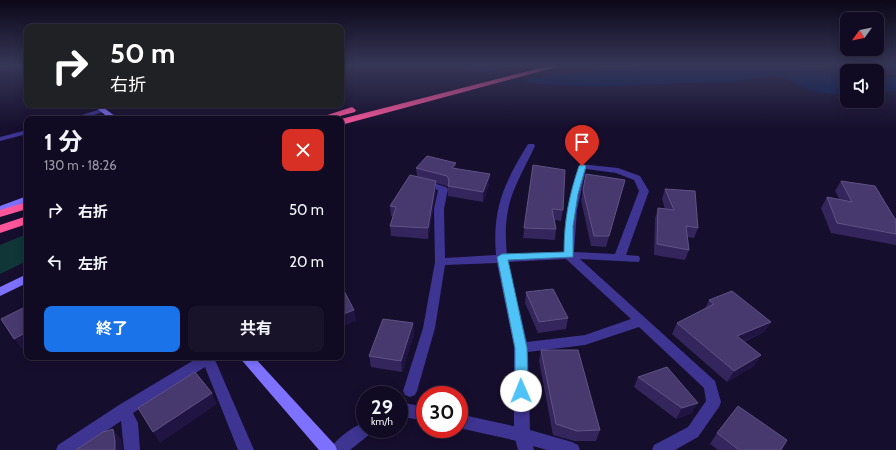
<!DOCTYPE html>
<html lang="ja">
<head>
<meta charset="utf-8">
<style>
	:root { --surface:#100a22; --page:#19132a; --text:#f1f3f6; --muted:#9c9aa5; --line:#302b40; --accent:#1a73e8 }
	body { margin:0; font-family:Cabin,"Noto Sans JP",sans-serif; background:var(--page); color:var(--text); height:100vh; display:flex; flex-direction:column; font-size:15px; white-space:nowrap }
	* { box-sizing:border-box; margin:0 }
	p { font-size:13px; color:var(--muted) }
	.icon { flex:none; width:22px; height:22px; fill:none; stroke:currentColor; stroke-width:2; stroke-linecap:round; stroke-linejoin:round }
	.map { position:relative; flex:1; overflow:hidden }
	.panel { position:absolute; left:24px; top:116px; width:320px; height:244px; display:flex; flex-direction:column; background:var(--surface); border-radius:8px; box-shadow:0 2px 10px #0003,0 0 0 1px var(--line) }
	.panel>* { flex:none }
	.top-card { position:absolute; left:24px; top:24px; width:320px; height:84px; border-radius:8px; box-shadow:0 2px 10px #0003,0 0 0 1px var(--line); background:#202124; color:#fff; overflow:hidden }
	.needle { width:26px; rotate:237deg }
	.controls { position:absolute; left:840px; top:12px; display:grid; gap:8px }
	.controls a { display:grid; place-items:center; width:44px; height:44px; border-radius:8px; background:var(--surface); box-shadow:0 2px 10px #0003,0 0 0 1px var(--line); font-size:20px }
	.speed { position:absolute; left:356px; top:386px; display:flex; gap:8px; font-size:20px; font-weight:700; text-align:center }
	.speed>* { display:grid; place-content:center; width:52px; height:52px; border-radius:50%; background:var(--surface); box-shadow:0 2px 10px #0003,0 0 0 1px var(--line); line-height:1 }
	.speed small { font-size:10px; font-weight:400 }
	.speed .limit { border:6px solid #d22; background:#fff; color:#111 }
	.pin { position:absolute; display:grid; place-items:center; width:34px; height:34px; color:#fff; margin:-41px -17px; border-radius:50% 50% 50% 0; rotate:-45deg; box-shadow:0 0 4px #0007 }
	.pin .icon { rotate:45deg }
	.me { position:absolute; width:44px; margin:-22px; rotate:359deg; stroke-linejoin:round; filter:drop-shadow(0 0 3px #0008) }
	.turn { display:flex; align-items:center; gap:14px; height:84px; padding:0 20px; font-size:18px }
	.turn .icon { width:52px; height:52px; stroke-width:2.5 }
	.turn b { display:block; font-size:28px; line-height:34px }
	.round { display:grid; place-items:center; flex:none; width:42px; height:42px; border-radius:8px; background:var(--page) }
	.head { display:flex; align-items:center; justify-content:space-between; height:68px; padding:0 20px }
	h1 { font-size:24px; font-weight:700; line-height:30px }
	.primary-button { display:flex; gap:8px; margin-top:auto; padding:8px 20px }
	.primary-button a { flex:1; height:46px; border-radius:8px; background:var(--accent); color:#fff; font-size:16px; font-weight:700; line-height:46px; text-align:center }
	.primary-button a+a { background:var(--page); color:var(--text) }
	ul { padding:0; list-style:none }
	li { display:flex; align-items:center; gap:12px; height:52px; padding:0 20px }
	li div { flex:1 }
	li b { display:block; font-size:15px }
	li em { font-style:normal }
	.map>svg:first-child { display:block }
	.green { fill:#103638 }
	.water { fill:#051b4f }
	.pier { fill:#160e2d }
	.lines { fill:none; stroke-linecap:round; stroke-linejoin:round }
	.stream { fill:#051b4f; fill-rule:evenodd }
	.lane { fill:#3e3491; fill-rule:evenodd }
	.street { fill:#3e3491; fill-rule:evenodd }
	.secondary { fill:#7e71ff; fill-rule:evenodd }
	.highway { fill:#ff559b; fill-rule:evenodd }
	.wall { fill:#34265c }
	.shaded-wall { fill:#201442 }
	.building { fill:#47396e; stroke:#5f5284 }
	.route { fill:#4fc3f7; stroke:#337fa1 }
</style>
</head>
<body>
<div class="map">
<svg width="896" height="450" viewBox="0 0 896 450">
	<rect width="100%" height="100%" fill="#160e2d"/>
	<path class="green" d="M27,234v27l-27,13v-29z"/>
	<path class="water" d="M466,65h24l43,13 120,-13h139l43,9 12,1v21l-37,-5 -25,-13 -15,-2 -31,5 -148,6 -52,-3 -24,-4 -42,-11z
		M877,76l19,1v14l-19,2z"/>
	<path class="pier" d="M505,67l28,9 6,-1 -23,7 -34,-9z"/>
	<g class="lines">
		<path class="stream" d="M27,66v2l-27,3v-2z"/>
		<path class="lane" d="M537,65h8l5,3 -3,2z
			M399,402l26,5v14l-26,-5z
			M459,414l63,14 5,2 3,5 -3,5 -5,2 -63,-14z
			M365,422v7h8l-3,5 -20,16h-20c5,-11 24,-24 35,-28z"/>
		<path class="street" d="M104,108l2,1v2l-25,8h-12z
			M27,130v4l-27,7v-4z
			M528,144h6l1,2c-21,44 -33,58 -28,109l57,-3 3,-42 13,-46 38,4 22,8 9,15 -23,64 13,1 1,3 -1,3 -59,-3 135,122 6,21 -2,5 -21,30 -23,13h-23l2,-5 34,-18 18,-26 -2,-13 -65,-61 -54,18 -57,7 2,78 42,12 6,3 2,5h-33l-14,-4 1,4h-16l-4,-15v-88l-17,-84 -52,2 -10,63 -18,63 -2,4 -5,2 -5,-2 -2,-4 20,-63 12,-66 -1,-53 4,-19 -17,-5 -1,-2 4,-3 22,7 2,2 -4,20 1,49 51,-3c-4,-46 8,-72 32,-111zM586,169l30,4 18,7 5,11 -24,63 -41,-2 3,-42zM566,259l65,60 -46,16 -58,7 -19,-80z
			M199,357h18l-2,3 39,90h-16l-33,-83 -72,46 5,10 2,27h-16l-3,-29 -43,29h-22l2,-5 61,-40z"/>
		<path class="secondary" d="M93,105h7l19,14h-9z
			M27,196v6l-27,10v-6z
			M27,274v9l-27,13v-9z
			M239,357h15l81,88 2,5h-18z"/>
		<path class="highway" d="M552,65h12l-223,60v-6z
			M352,107l4,3 -1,2 -26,7h-14z
			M27,202v7l-27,8v-7z
			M27,216v8l-27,9v-8z"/>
	</g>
	<path class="wall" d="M456,163v6l33,15 -6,18 -35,-6v-9l-1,-1 -11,-3v8l-8,48 -37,-3 -1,-10 3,-10h-2l-1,-10 27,-30 -1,-8z
		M533,165l30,45 -2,11 -6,-1 1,9 -1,11 -32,-2z
		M586,174l39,6 -19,67 -15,-1 -10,-46z
		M841,181l55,38v26l-65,-12 -10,-25 6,-11 13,3 -5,-9z
		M665,189l33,39 -4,10 -7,-1 2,13 -4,10 -31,-5 1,-37 3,-10 7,1 -3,-10z
		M526,292l42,26 -2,11 -28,4 -13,-30z
		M709,300l62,22 -7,10 -20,10 10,24 -27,16 -55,-48 5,-11 28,-14z
		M413,323l1,11 -12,38 -31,-5 -2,-11z
		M541,350l59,80 -4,11h-22l-21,-6 -14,-74z
		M638,377l54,36 -16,6 -42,-32z
		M717,433l64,17h-63l-8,-6z"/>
	<path class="shaded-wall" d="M456,163v9l-4,-4z
		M490,174l-1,10 -6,18v-10z
		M436,181v10l-8,48v-11z
		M354,310l2,11 -15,6v-12z
		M771,322l-7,10 -33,15 6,-11z
		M413,323l1,11 -12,38 -1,-11z
		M27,332v16l-4,2 -9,-11z
		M761,355l-7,11 -27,16 7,-11z
		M212,393l5,11 -57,39 -7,-11z
		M698,403l-6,10 -16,6 6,-11z
		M113,429l8,10 2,11h-8z"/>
	<path class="building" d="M427,156l29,7 -4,5 38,6 -7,18 -35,-6 1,-6 -2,-4 -31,-8z
		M533,165l32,5 -2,40 -11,-1 4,20 -32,-1z
		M586,174l39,6 -16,56h-15l-11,-46z
		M410,175l26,6 -8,47 -38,-2 6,-19 -6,-1z
		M841,181l34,5 20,33h1v15l-59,-11 -10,-26 25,5z
		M665,189l30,2 3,37 -12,-2 3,24 -32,-6 1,-36 16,2z
		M341,285l13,25 -13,5z
		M553,289l15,29 -29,4 -13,-30z
		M732,291l39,31 -34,14 24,19 -27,16 -57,-48 37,-19 -5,-4z
		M27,306v26l-13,7 -13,-20z
		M383,319l30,4 -12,38 -32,-5z
		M541,350h37l22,80 -23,1 -21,-7z
		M667,367l31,36 -16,5 -44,-31z
		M195,372l17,21 -59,39 -15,-24z
		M738,406l49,34 -6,10h-42l-22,-17z
		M113,429l2,12v9h-39l27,-18z"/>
	<linearGradient id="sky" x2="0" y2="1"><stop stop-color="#0c0819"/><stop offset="0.51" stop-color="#363657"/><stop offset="1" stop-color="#363657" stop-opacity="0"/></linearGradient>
	<rect width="896" height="128" fill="url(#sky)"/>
	<path class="route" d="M582,164l4,2 -8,28 -5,32v31l-65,3 19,88 1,43 -2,4 -5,2 -4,-2 -2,-4v-43l-18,-91 5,-3 62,-2c0,-31 5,-57 15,-86z"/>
</svg>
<div class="controls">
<a><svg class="needle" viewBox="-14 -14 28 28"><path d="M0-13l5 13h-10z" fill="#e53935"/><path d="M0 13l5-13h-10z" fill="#9c9aa5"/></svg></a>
<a><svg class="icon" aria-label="sound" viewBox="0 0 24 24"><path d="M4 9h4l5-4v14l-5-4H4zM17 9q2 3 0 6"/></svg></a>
</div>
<div class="speed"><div>29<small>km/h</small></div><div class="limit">30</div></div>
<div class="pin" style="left:582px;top:166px;background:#d93025"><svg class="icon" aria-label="arrive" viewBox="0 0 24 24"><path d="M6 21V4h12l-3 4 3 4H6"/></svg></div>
<svg class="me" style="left:521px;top:391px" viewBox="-20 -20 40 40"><circle r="19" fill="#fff"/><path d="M0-13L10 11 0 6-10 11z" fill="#4fc3f7"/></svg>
<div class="top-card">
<div class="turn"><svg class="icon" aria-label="right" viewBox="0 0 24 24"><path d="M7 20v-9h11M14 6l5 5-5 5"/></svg><div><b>50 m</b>右折</div></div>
</div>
<section class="panel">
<div class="head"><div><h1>1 分</h1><p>130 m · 18:26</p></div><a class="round" style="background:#d93025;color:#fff"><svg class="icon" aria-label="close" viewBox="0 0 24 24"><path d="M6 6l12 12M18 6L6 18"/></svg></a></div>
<ul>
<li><svg class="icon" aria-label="right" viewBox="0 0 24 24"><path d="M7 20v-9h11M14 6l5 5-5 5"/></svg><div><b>右折</b></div><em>50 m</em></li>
<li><svg class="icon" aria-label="left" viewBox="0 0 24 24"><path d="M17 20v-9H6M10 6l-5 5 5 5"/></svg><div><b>左折</b></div><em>20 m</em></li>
</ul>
<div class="primary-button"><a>終了</a><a>共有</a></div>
</section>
</div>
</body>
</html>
